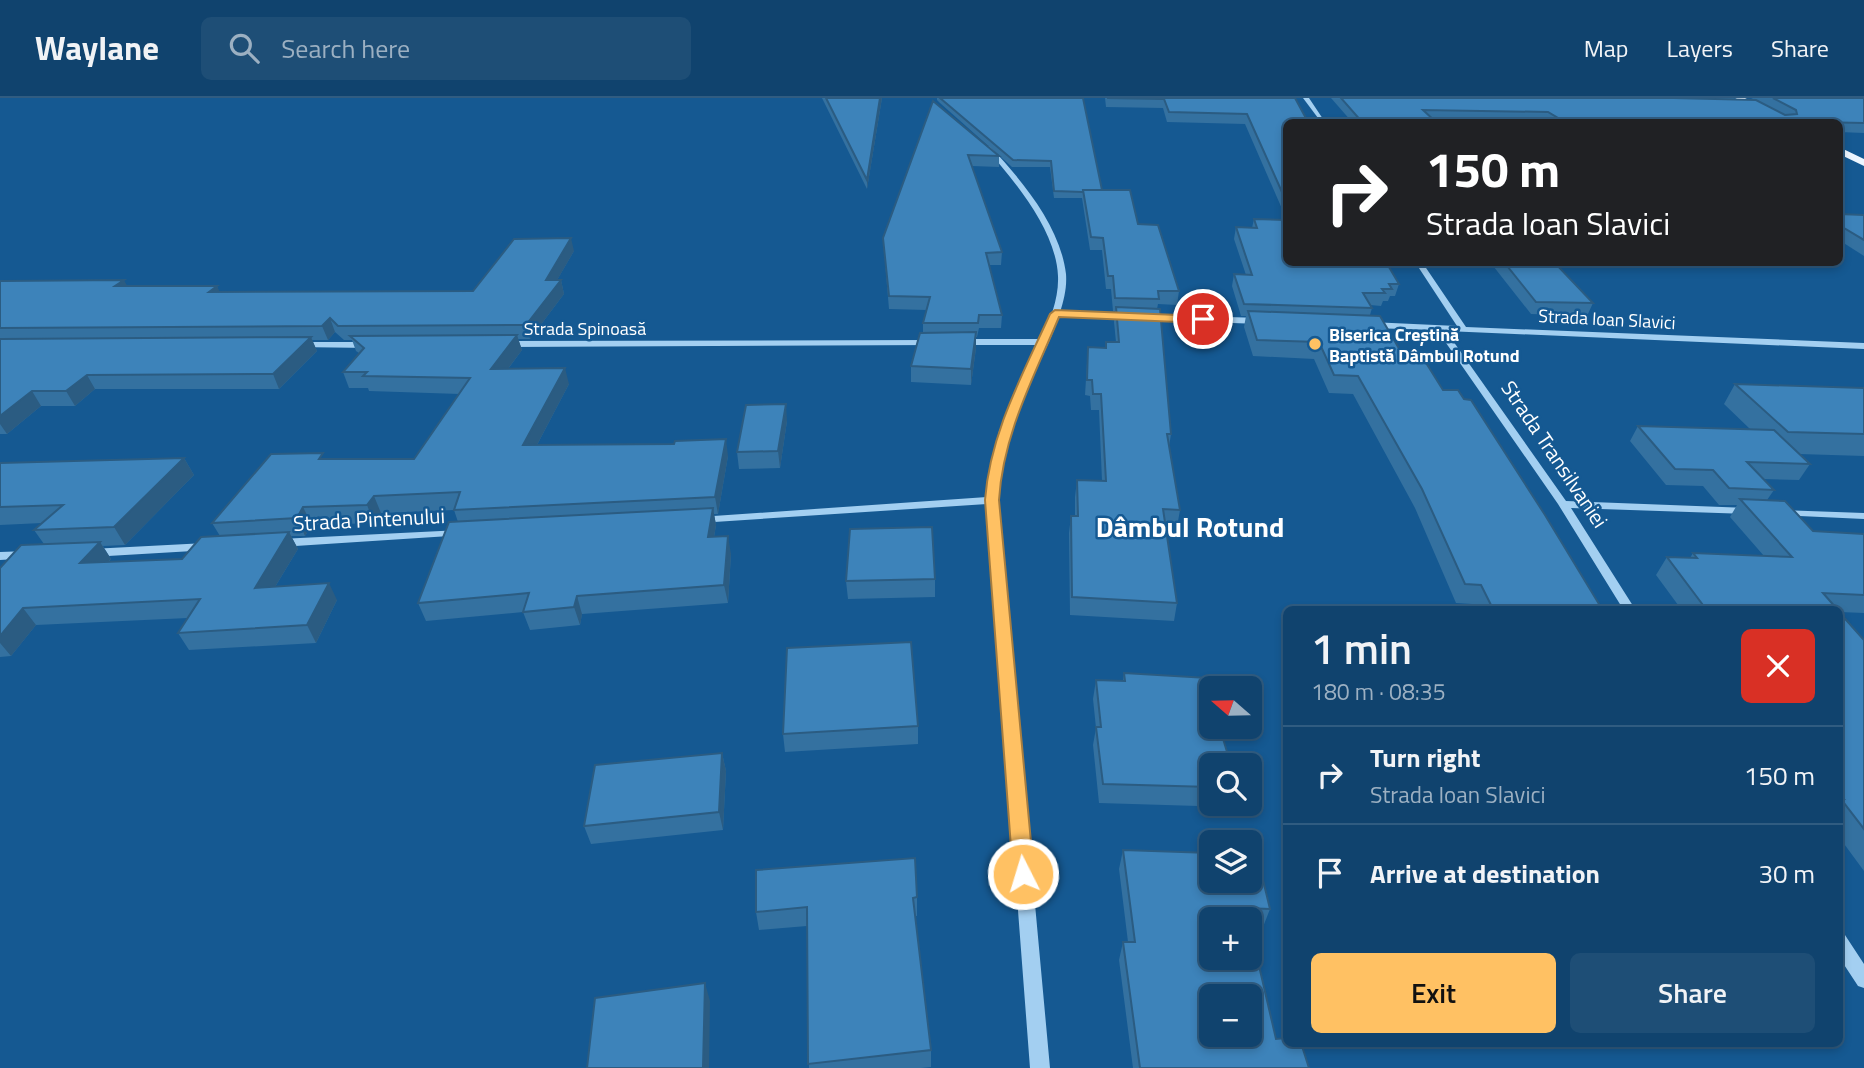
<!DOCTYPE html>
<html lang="en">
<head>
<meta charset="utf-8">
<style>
	:root { --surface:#10436e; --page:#1e4e76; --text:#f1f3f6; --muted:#9cb0c2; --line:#305c81; --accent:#ffc163 }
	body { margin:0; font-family:"Titillium Web",sans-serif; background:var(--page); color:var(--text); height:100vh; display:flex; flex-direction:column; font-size:26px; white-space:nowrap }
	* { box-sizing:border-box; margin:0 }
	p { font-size:23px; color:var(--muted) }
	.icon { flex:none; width:38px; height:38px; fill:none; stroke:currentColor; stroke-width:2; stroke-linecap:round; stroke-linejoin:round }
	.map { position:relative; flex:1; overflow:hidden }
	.drawer { position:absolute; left:1283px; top:508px; width:560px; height:441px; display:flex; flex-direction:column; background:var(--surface); border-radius:10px; box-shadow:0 4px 10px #0003,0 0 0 2px var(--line) }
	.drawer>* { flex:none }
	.top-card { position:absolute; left:1283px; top:21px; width:560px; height:147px; border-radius:10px; box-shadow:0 4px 10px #0003,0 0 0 2px var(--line); background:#202124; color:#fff; overflow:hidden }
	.needle { width:46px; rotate:290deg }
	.buttons { position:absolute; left:1199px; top:578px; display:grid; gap:14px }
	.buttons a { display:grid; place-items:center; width:63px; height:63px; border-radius:10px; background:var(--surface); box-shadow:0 4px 10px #0003,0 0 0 2px var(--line); font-size:35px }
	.pin { position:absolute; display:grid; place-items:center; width:60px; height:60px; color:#fff; margin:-30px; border:4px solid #fff; border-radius:50%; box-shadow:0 2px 7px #0007 }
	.me { position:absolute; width:77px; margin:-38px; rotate:355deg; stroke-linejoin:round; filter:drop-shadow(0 0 5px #0008) }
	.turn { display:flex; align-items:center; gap:24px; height:147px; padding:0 28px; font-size:32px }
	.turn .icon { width:91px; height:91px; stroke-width:2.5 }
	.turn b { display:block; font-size:49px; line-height:60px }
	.round { display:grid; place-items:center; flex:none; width:74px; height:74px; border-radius:10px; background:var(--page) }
	.summary { display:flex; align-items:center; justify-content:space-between; height:119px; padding:0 28px }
	h1 { font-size:42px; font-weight:600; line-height:52px }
	.primary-button { display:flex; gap:14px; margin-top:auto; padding:14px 28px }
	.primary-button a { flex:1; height:80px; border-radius:10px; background:var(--accent); color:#111; font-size:28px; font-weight:600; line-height:80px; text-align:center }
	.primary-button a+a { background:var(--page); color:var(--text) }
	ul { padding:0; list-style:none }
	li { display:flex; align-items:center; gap:21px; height:98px; padding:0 28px; border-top:2px solid var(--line) }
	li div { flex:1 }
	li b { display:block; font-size:26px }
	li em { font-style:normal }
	header { display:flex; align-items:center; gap:42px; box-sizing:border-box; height:98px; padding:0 35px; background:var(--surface); border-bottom:2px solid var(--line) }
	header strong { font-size:33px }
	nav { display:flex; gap:38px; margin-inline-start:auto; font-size:24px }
	.search { width:490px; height:63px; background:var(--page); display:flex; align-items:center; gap:18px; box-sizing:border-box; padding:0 24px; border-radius:10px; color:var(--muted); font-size:26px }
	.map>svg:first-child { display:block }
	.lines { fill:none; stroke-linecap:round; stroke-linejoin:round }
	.minor { fill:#a3cff1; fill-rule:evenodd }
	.major { fill:#edf6ff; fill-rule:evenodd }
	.wall { fill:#3471a0 }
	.shaded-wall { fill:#2b5c82 }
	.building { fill:#3d83ba; stroke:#2b5c82; stroke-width:2; fill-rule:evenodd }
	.route { fill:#ffc163; stroke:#a67d40; stroke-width:2 }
	.poi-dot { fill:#ffc163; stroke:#155992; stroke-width:2.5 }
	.labels { text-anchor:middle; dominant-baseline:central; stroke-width:5; stroke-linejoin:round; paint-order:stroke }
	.far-street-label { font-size:18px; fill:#fff; stroke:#155992 }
	.far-poi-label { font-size:18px; font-weight:bold; fill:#fff; stroke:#155992; text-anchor:start }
	.street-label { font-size:21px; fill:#fff; stroke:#155992 }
	.district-label { font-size:28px; font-weight:bold; fill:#fff; stroke:#155992 }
</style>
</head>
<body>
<header>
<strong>Waylane</strong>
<div class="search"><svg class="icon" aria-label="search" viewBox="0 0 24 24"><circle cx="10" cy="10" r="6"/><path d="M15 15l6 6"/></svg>Search here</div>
<nav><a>Map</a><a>Layers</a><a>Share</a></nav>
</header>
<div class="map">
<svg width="1864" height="970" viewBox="0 0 1864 970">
	<rect width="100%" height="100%" fill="#155992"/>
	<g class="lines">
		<path class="minor" d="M1303,0h6l16,24h-4z
			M986,48h4c32,35 70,79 76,128 1,13 -2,26 -6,38l201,6 4,3 -4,3 -202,-7c-13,36 -32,68 -46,104 -10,25 -13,52 -15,79l52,568h-20l-43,-564 -288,19 -6,-3 6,-3 288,-20 5,-37 7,-29 40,-86h-80l-4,-3 4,-3h83c8,-19 17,-41 16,-63 -2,-46 -43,-94 -72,-128z
			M1415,164h7l44,65 398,16v6l-418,-18 120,170 182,7 6,3 -6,3 -177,-6 64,101h-12l-65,-105 -121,-174 -67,-2 -4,-3 4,-3 87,4z
			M934,242l3,1v4l-433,2 -4,-3 4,-3z
			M298,244h73l4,3 -4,3 -76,-1v-4z
			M1780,412l84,3v6l-88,-4 -2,-2 2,-2z
			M461,432l6,3 -2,2 -185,12 -6,-4 6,-4z
			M206,445l4,1 2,3 -2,3 -119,7 -6,-4 6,-4z
			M28,453l4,1 2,3 -2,3 -32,2v-8z
			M1839,835l6,2 19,29v24l-6,-2 -19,-29z"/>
		<path class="major" d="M1735,0h10l45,24h-9z
			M1839,49l25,12v7l-25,-12z"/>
	</g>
	<path class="wall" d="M822,0h60l-15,91z
		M937,0h146l19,92 36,34 41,67 -2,14 -19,-1 -1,5 14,125 -2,13 11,63 -3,17 -11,-1 11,77 -3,18 -104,-6 -1,-82 2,-17h4v-19l2,-17 25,1 -3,-71h-8l-1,-14 -5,-1 3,-48 17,1 1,-6h10l-2,-20 1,-11h-2l-2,-22h-5l-4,-39h-12l-8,-52h-28l-4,-31h-38l-72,-64 -3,-3z
		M1105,0h190l-9,24v96l-41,-94 -78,-2 -4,-14 -57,-1z
		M1331,0h404l-1,2h21l-4,-2h113v35l-25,-1v-10h-292l-2,-1 -112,-2 3,3h-84z
		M933,3l66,55v11l-27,-1 30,86 -1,13h-12l13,50 -1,13h-22l-2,9h-1v11l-5,37 -60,-3v-16l12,-33v-10l4,-13 -38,-1 -6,-71z
		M1839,116l25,1v41l-25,-16z
		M1254,121l145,65 -4,12h-5l-2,5h-5l-2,5 -11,-1 2,3 -2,7 34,42 39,33 159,219h-128l-2,-5 -16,-1 -41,-95 -62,-114 -24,-1 -15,-34 -61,-3 -9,-29 2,-11h-5l-9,-30 2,-12 12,1 -12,-36 2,-12 16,1z
		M574,153l-17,29h4l3,14 -34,45h-12l4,11 -14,19 61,15 -32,61 191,11 -10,58h-4l2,11 -2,12 17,17 -3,49 -146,11 -2,11 -50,5 -7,-18 -97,9 -8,-18 40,-81 -4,-12 -73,3 -7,10 -62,2 -7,11h-14l7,13 -23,38 62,13 -21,43 -127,7 -11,-17 10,-15 -152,7 -25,31 -11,1v-89l44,-24 -10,-14 8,-7 -42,2v-62l184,-5 10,17 -69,70 -22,1 8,13 -2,3 73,-3 38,-23 -8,-13 114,-64h88l46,-65 -91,-3 -1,-3h-19l-6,-16 16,-19 -3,-2 -4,-11h-8l-9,-8 -7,8h-16l5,11 -38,38h-184l-20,17h-34l-34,28h-7v-153l128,5h89l2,6 254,-1z
		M1490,164h64l39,41 -6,13 -56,-2z
		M1735,286l129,4v68l-65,-2 11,10 -11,16 -36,-1 11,11 -7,10 46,31 51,3v79l-24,-1 24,28v231l-25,-34v-228h-158l-25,-34 11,-18 23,1 3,-5 71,3 -34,-39 7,-12h-18l-16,-19 -37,-1 -36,-44 8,-15 112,3 -26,-25z
		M787,323l-7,47 -41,1 -2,-17z
		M935,481v18l-87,2 -2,-18z
		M1124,575l87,92v38h21l-1,4 -132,-4 -6,-58 3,-17 -3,-29 3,-19 27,1z
		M918,628v18l-133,8 -2,-18z
		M722,655l4,18 -3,59 -132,14 -7,-18z
		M1123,752l147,59 -7,18h-13v-8h-39l65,120 33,29h-176l-14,-108 4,-18h5l-9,-73z
		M917,799v19h-2l16,134v17l-10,1h-112l-2,-142 -48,4 -3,-18z"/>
	<path class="shaded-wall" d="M880,0h2l-15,91v-9z
		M571,140l3,13 -25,43 -3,-14z
		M124,182l7,13 -16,-7z
		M561,182l3,14 -34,45 -4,-14z
		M217,188l6,13 -14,-7z
		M330,220l5,14 -7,8 -6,-14z
		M976,234v16l-5,37v-16z
		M517,237l5,15 -26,35 -5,-16z
		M311,239l6,14 -38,38 -6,-15z
		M565,270l4,16 -41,78 -5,-17z
		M87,277l8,14 -20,17 -9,-15z
		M32,293l9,15 -34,28 -7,-10v-8z
		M786,306l1,17 -7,47 -2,-17z
		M726,341l2,17 -10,58 -3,-17z
		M184,360l10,17 -69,70 -11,-18z
		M374,398l7,17 -7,10 -7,-18z
		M303,409l9,18 -7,11 -8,-18z
		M713,410l3,17 -5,30 -3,-18z
		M289,434l9,17 -34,56 -9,-17z
		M728,438l3,18 -3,49 -4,-18z
		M100,444l11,17 -20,20 -11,-16z
		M329,485l8,17 -21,43 -9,-18z
		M577,498l5,18 -2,11 -6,-18z
		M23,510l13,17 -25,31 -11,-13v-7z
		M722,655l4,18 -3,59 -4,-18z
		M705,885l5,18 -1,67h-6z"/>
	<path class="building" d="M826,0h54l-13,82z
		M940,0h143l19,92h-19v2l-29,-1 -3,-30 -38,-1z
		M1107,0h188l13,24h-22v79l-39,-87 -78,-2 -5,-13z
		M1341,0h333l82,2 29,15 12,-1 -1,-4 -23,-12h91v25l-100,-2 2,1h-201l-17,-10 -125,-2 13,12h-74z
		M933,3l66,55 -31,-1 34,97 -16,1 16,62h-23l-1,8h-55l7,-26 -41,-1 -6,-58z
		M1083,92h47l8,34 20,1 21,66h-21l1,8 -44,-1 -2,-22h-5l-5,-38 -12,-1z
		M1839,116l25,1v25l-25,-15z
		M1254,121l32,1v42h100l13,22h-10l3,5h-10l3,4h-22l9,15 -128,-4 -10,-30 18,1 -16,-48 21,1z
		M571,140l-25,42h15l-35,45 -188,1 -8,-8 -8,8 -322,2v-47l124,-1 -9,6h102l-8,6 264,-1 41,-52z
		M1504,164h50l39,41 -57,-1z
		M1116,209l44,2 11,125h-4l13,76 -17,-1 14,94 -105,-6 -1,-81h7l-1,-36 29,1 -5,-87h-8l-1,-14h-5l1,-33 18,1v-6h13z
		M1248,213l132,5 24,41 19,1 20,32h15l6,9 7,1 74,115 57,94h-109l-12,-24 -16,-1 -43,-95 -64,-113 -24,-1 -15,-33 -62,-2z
		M976,234l-5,37 -60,-3 9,-33z
		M517,237l-26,34 74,-1 -42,77 151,-1 1,-3 51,-2 -11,58 -261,13 6,-18 -86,4 -7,9 -64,2 -6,11 -85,5 59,-69 52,-1 -4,6h95l56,-81 -107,-2 4,-4h-24l21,-24 -14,-12z
		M311,239l-38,37 -186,1 -21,16h-34l-32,25v-77z
		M1735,286l129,4v46l-76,-2z
		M786,306l-8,47 -41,1 9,-47z
		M1638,328l136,4 36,34 -63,-2 27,28 -45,-2 -16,-18 -38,-1z
		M184,360l-70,69 -80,3 29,-25 -63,2v-44z
		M1740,401l45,2 28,30 51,3v61l-41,-2 14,16h-131l-39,-52 30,1 -4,-5 99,4z
		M713,410l-5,29 20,-1 -4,49 -147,11 -3,11 -51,5 6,-19 -111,10 31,-81z
		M932,429l3,52 -89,2 4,-52z
		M289,434l-34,56 74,-5 -22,42 -129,8 22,-34 -177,9 -23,28v-68l21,-23 79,-3 -20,21 102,-4 19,-22z
		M1839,514l25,28v189l-23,-30h3l-5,-7z
		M911,544l7,84 -135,8 4,-86z
		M1124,575l84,5 3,16v32h5l1,5 4,1 10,33h-20v22l-108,-3 -7,-57h5l-5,-47 29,1z
		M722,655l-3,59 -135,14 11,-61z
		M1123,752l88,3v27h39v-25h7l13,54 -25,-1 2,11h-36v38h39v-30l26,112 10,-1v5h15l8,25h-169l-17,-126h12zM1211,898h39v38h-39z
		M915,760l2,39 -4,1 18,152 -123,14 -1,-157 -51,5v-42z
		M705,885l-2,85h-116l8,-70z"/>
	<path class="route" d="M1055,212l148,6 6,3 -6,4 -144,-6c-25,60 -56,117 -60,183l35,374 -3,7 -8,2 -7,-2 -3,-7 -28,-374c5,-67 38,-126 65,-186z"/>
	<circle class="poi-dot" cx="1315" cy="246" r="7"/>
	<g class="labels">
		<g class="far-street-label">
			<text transform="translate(1607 221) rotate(3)">Strada Ioan Slavici</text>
			<text x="585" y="230">Strada Spinoasă</text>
		</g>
		<g class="far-poi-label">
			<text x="1329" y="236">Biserica Creștină<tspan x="1329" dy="21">Baptistă Dâmbul Rotund</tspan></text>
		</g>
		<g class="street-label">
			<text transform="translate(1555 356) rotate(56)">Strada Transilvaniei</text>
			<text transform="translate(369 421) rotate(-3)">Strada Pintenului</text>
		</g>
		<g class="district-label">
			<text x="1190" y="428">Dâmbul Rotund</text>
		</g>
	</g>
</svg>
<div class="buttons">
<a><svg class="needle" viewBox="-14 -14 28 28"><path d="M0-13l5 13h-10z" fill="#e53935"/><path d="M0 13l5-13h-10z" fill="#9cb0c2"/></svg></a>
<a><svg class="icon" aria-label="search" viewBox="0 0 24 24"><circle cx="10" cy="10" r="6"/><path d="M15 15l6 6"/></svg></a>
<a><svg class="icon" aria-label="layers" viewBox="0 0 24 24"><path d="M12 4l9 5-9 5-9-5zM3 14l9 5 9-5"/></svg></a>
<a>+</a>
<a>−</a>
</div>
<div class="pin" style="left:1203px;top:221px;background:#d93025"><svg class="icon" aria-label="arrive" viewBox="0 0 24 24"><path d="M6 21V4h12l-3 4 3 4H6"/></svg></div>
<svg class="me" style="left:1023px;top:776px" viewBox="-20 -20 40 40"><circle r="17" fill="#ffc163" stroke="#fff" stroke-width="3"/><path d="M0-11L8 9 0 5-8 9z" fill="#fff"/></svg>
<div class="top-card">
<div class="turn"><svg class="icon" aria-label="right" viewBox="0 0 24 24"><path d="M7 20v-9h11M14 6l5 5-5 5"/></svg><div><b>150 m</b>Strada Ioan Slavici</div></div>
</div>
<section class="drawer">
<div class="summary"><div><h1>1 min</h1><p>180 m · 08:35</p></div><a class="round" style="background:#d93025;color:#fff"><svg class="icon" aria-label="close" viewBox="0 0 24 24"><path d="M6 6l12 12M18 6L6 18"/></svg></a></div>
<ul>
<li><svg class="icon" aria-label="right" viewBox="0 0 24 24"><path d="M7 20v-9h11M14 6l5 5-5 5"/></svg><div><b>Turn right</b><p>Strada Ioan Slavici</p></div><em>150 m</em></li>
<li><svg class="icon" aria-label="arrive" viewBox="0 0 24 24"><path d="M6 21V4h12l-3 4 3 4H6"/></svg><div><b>Arrive at destination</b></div><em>30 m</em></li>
</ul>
<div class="primary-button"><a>Exit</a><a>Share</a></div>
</section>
</div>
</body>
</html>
